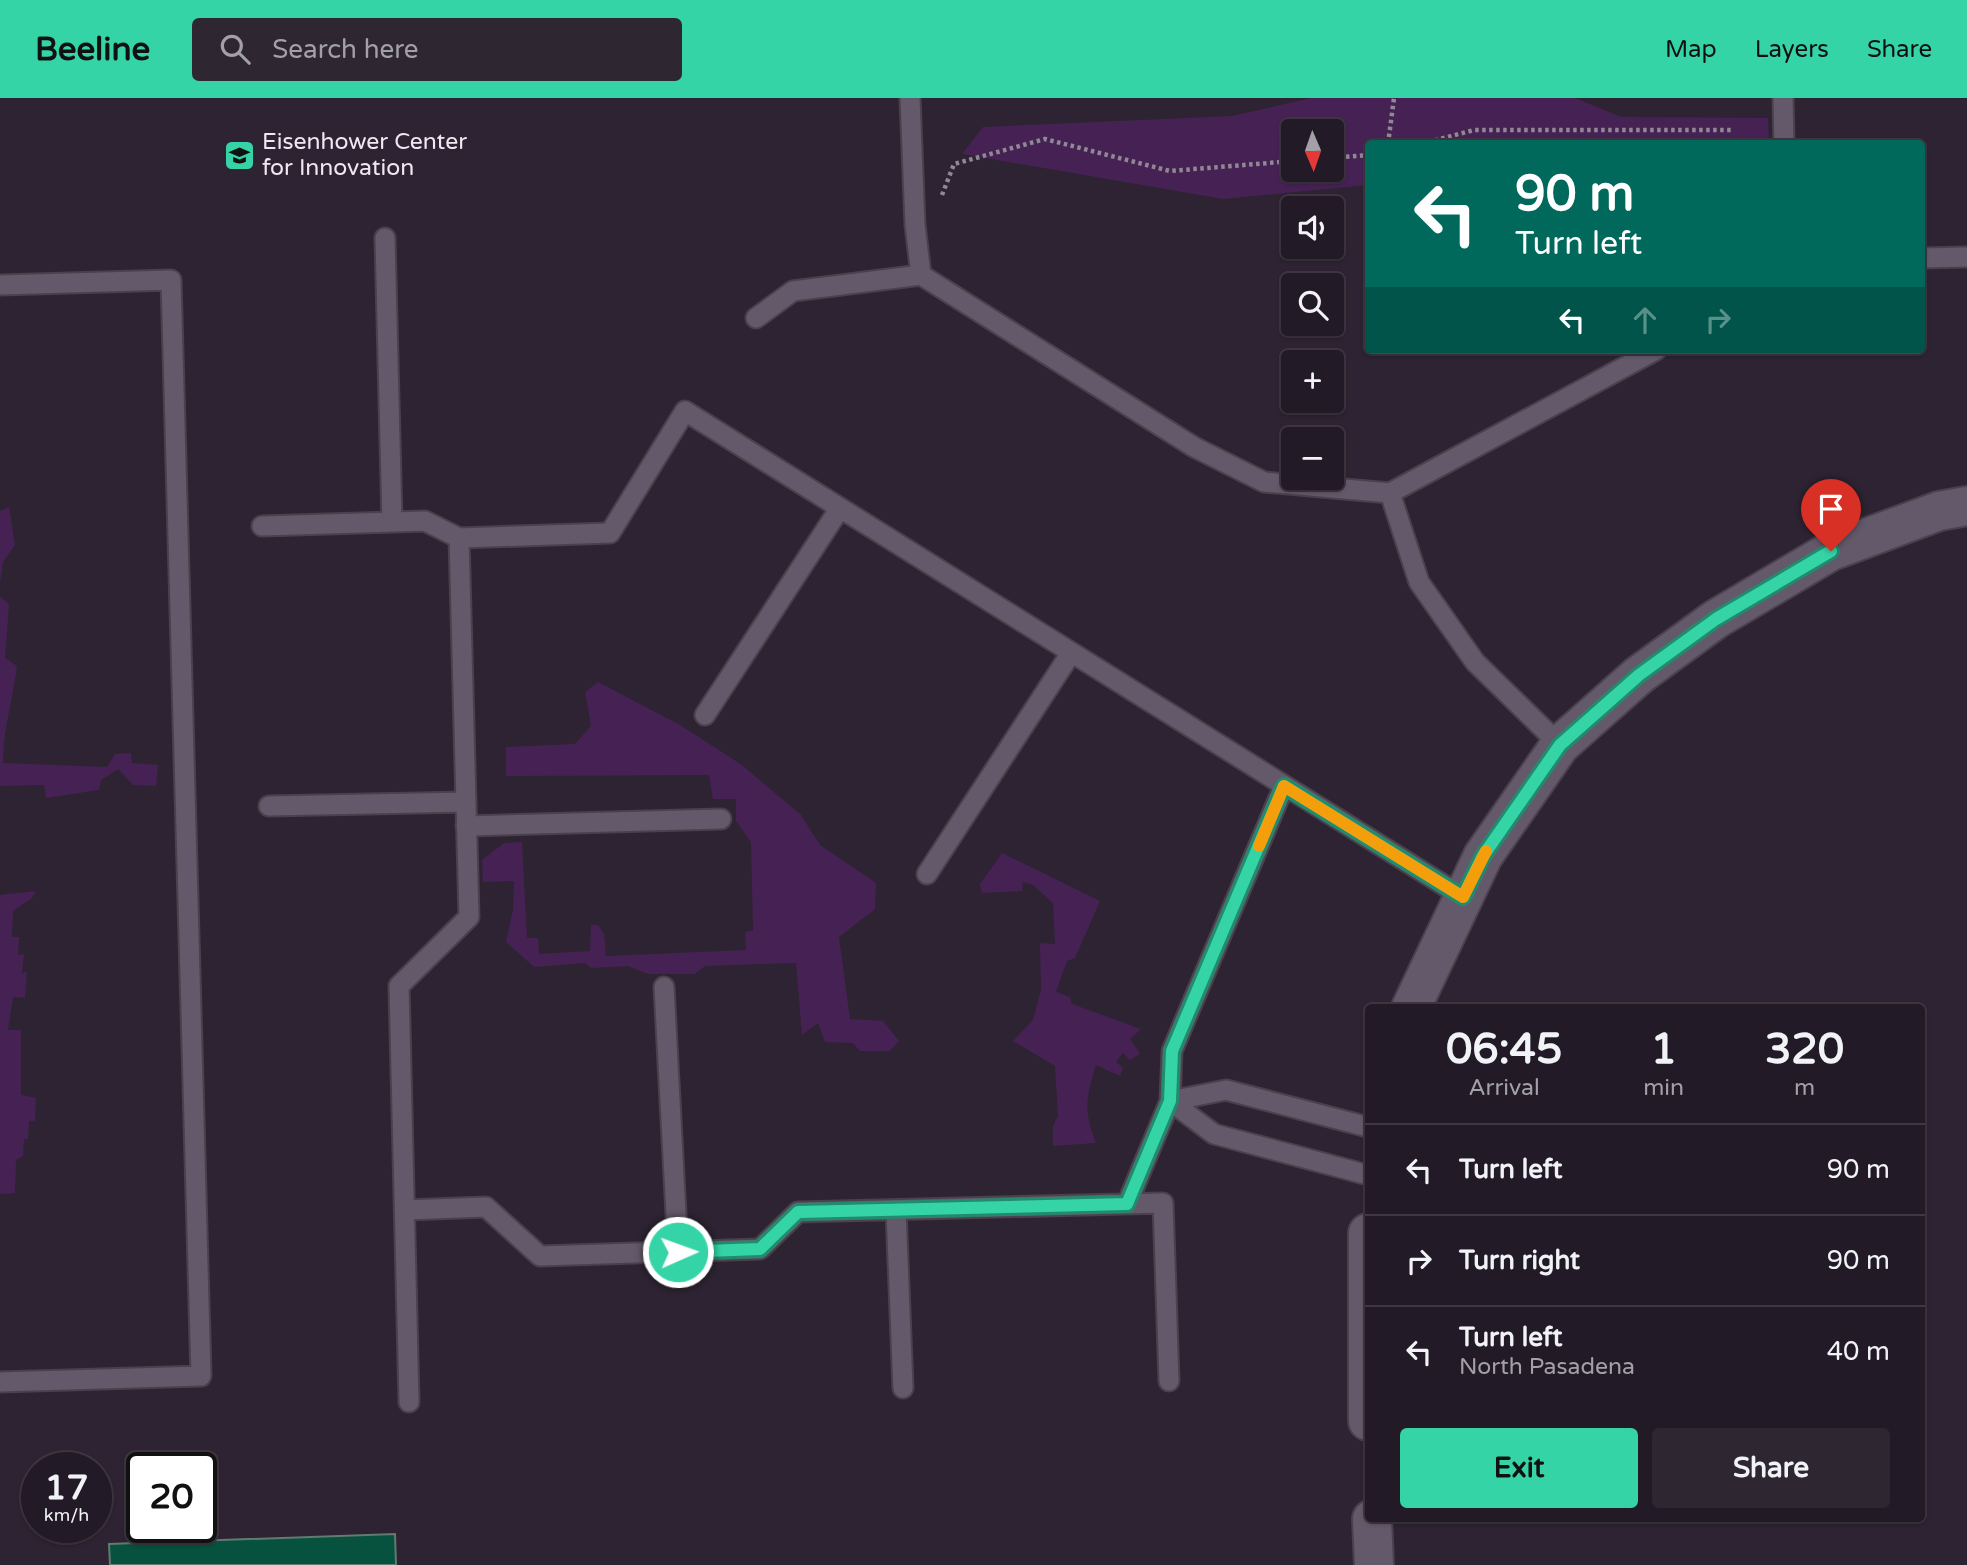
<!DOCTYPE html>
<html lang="en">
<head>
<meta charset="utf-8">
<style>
	:root { --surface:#221a26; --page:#2e2732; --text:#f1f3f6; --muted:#a2a1a7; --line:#3f3843; --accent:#35d4a7 }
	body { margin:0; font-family:"Varela Round",sans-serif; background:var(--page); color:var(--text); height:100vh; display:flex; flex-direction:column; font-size:26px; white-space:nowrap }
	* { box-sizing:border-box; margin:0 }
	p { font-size:23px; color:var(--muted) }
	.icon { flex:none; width:38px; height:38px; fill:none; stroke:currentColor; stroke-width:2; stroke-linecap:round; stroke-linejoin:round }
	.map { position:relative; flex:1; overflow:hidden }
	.details { position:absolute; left:1365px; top:906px; width:560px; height:518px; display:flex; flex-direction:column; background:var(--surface); border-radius:7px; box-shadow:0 2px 5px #0004,0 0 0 2px var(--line) }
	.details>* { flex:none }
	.guide { position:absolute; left:1365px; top:42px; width:560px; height:214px; border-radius:7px; box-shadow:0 2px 5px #0004,0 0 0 2px var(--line); background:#00695c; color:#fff; overflow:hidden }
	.needle { width:46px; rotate:178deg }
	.tools { position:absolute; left:1281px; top:21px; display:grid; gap:14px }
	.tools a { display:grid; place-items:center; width:63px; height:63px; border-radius:7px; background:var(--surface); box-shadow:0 2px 5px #0004,0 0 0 2px var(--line); font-size:35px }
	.speed { position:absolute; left:21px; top:1354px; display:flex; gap:14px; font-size:35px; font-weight:700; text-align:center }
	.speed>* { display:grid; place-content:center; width:91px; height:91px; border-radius:50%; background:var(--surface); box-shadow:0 2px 5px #0004,0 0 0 2px var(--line); line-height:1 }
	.speed small { font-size:18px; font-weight:400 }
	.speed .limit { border:4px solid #111; border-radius:10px; background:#fff; color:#111 }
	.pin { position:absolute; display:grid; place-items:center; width:60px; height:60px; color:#fff; margin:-72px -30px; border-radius:50% 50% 50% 0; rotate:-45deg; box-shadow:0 0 7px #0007 }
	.pin .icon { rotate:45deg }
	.me { position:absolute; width:77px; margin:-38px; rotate:88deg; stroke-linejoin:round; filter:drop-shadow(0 0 5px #0008) }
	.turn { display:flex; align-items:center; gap:24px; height:147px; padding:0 35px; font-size:32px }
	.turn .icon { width:91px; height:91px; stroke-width:2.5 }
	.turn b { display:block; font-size:49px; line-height:60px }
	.lanes { display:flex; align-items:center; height:66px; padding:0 35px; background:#0003; justify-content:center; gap:35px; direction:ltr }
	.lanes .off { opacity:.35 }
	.eta { display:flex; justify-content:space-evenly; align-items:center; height:119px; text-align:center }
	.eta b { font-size:42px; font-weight:700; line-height:49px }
	.primary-button { display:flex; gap:14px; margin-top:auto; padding:14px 35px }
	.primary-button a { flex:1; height:80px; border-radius:7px; background:var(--accent); color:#111; font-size:28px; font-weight:700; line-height:80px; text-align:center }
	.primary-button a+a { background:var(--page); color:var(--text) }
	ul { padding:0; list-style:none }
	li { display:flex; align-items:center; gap:21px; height:91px; padding:0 35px; border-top:2px solid var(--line) }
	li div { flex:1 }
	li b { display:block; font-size:26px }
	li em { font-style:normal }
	header { display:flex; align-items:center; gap:42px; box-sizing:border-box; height:98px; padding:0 35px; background:var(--accent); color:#111 }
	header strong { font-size:33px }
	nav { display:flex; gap:38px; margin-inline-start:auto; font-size:24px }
	.search { width:490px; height:63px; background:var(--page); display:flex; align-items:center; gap:18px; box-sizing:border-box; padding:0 24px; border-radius:7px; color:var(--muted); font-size:26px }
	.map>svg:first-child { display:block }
	.green { fill:#462254; fill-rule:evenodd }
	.building { fill:#06523e; stroke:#637a71; stroke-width:2 }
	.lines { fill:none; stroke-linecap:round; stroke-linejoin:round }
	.service-casing { stroke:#4a414d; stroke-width:23 }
	.minor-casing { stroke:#4a414d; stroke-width:42 }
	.path { stroke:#908894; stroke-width:4.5; stroke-dasharray:3.5 3.5; stroke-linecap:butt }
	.service { stroke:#64596a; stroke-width:19 }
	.minor { stroke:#64596a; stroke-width:38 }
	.route-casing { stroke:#228a6d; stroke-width:18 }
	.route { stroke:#35d4a7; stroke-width:12 }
	.slow { stroke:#f59e0b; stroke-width:12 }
	.labels { text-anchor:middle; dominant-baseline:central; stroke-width:5; stroke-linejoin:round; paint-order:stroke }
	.poi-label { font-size:23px; fill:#efe8f2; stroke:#2d2332; text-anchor:start }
</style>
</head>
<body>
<header>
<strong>Beeline</strong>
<div class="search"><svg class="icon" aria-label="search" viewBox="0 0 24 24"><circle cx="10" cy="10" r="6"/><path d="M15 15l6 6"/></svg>Search here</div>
<nav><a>Map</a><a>Layers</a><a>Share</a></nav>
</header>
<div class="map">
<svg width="1967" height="1467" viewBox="0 0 1967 1467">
	<rect width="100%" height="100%" fill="#2d2332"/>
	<path class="green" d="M1311,0h264l46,19 147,1 1,25 -401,1v41l-145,14 -261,-45 21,-27 249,-11zM1293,33h39v39h-39z
		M9,409l6,38 -12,17 -3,21v-72z
		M0,499l9,7 -4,54 12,8c-4,33 -14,63 -14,97l104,4 8,-13 16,-1 1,10 26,2 -2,21 -23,-1 -15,-16 -17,11 -2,10 -53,8 -2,-13 -44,1z
		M598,584l82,43 62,40 59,50 19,30 56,38 -1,26 -36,28 11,82 33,2 16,20 -9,10h-30l-7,-8 -28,-1 -7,-19 -16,12 -6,-72 -91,3 -10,8h-47l-20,-8 -37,2 -6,-5 -51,4 -28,-25 7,-32 1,-29 -31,1 -1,-22 22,-17 18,-1 5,96h11l1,16 51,-3 1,-26h7l6,9 2,22 140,-6 -1,-18 8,-2 -2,-88 -15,-21v-22h-23l-4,-24 -203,1v-29l69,-3 16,-18 -6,-34z
		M1002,755l98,48 -25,57 -8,3 -11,31 14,5 2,7 69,25 -11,10 10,15 -10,6 -7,-7 -7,9 7,6 -3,8 -24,-11c-10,32 -13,45 0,78l-43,3v-20l5,-10 -3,-50 -42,-25 20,-21 8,-31 -1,-46 15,1 -2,-41 -20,-18 -10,-3 -1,9 -40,2 -2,-9z
		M36,793l-4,7 -19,13 -1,26h7l-1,18 6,-1 -2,19 5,-1 -2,26 -12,-1 -5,33h13v65l15,3 -1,23h-6l-1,18h-4l-1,17 -7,4 -1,33 -15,1v-299z"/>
	<path class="building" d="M395,1436l1,31h-286l-1,-21z"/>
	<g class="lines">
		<defs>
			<path id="service" d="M910,0l5,127 6,50 273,172 70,35 126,11 266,-143
				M1783,0l1,46
				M385,140l7,284
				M1922,160l45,-1
				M0,187l171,-5 30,1096 -201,6
				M756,220l37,-27 128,-16
				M1390,395l29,89 56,80 85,83
				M262,428l163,-5 34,17 151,-5 75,-122 778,486
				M705,617l135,-207
				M269,708l197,-4
				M466,728l255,-7
				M927,776l144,-221
				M664,889l14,265
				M1170,1003l44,33 154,41
				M1170,1003l56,-11 142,37
				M1127,1106l43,-103 2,-50 112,-265
				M405,1112l81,-3 54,49 220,-7 38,-37 365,-9 6,178
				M896,1112l7,178
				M409,1304l-10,-416 70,-69 -10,-379"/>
			<path id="minor" d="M1411,910l72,-152 77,-111 79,-70 77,-56 115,-68 108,-40 28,-5
				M1368,1135v188
				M1372,1421l2,46"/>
		</defs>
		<use href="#service" class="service-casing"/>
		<use href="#minor" class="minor-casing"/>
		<path class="path" d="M1388,46l6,-46
			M1421,46l53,-14h258
			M1332,60l36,-3
			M942,97l12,-31 91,-25 125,32 123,-10"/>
		<use href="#service" class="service"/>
		<use href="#minor" class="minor"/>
	</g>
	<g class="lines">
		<defs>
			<path id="route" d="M678,1154l82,-3 38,-37 329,-8 43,-103 2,-50 112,-265 179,111 20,-41 77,-111 79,-70 77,-56 115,-68"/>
		</defs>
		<use href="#route" class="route-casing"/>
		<use href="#route" class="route"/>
		<path class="slow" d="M1259,748l25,-60 179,111 23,-46"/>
	</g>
	<defs>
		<symbol id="school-square" viewBox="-11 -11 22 22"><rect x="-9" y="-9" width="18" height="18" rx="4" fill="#35d4a7" stroke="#2d2332"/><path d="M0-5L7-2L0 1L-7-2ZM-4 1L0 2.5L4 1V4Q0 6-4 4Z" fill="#111"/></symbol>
	</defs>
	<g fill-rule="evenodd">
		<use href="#school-square" x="222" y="40" width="35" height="35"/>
	</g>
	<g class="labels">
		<g class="poi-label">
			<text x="262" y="44">Eisenhower Center<tspan x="262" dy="26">for Innovation</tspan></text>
		</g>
	</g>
</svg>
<div class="tools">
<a><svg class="needle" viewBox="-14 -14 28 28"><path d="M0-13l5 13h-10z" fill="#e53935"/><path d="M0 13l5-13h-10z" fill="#a2a1a7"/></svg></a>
<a><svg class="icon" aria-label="sound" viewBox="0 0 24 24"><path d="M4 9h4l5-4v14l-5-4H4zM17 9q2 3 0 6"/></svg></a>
<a><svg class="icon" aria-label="search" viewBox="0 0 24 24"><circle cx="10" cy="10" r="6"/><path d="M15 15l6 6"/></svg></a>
<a>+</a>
<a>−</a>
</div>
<div class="speed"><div>17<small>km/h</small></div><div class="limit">20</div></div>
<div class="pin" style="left:1831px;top:453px;background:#d93025"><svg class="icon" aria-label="arrive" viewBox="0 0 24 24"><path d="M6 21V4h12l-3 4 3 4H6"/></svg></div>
<svg class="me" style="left:678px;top:1154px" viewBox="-20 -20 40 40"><circle r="17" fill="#35d4a7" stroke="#fff" stroke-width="3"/><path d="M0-11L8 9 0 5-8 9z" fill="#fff"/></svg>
<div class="guide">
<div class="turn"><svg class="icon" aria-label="left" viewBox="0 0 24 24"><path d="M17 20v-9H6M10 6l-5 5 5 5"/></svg><div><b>90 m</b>Turn left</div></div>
<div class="lanes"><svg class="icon" aria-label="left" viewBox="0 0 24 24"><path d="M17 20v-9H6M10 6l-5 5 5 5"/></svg><svg class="icon off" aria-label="ahead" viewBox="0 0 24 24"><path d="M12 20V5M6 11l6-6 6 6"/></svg><svg class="icon off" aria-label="right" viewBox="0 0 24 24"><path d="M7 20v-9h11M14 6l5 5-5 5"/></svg></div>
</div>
<section class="details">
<div class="eta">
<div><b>06:45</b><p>Arrival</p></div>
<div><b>1</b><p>min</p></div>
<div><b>320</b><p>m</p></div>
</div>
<ul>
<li><svg class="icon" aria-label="left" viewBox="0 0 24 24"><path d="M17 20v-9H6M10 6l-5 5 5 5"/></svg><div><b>Turn left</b></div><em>90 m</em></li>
<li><svg class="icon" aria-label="right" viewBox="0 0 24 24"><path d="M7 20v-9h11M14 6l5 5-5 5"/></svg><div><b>Turn right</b></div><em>90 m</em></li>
<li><svg class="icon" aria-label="left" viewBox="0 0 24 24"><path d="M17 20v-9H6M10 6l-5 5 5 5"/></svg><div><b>Turn left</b><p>North Pasadena</p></div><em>40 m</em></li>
</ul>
<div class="primary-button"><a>Exit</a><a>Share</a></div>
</section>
</div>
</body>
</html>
